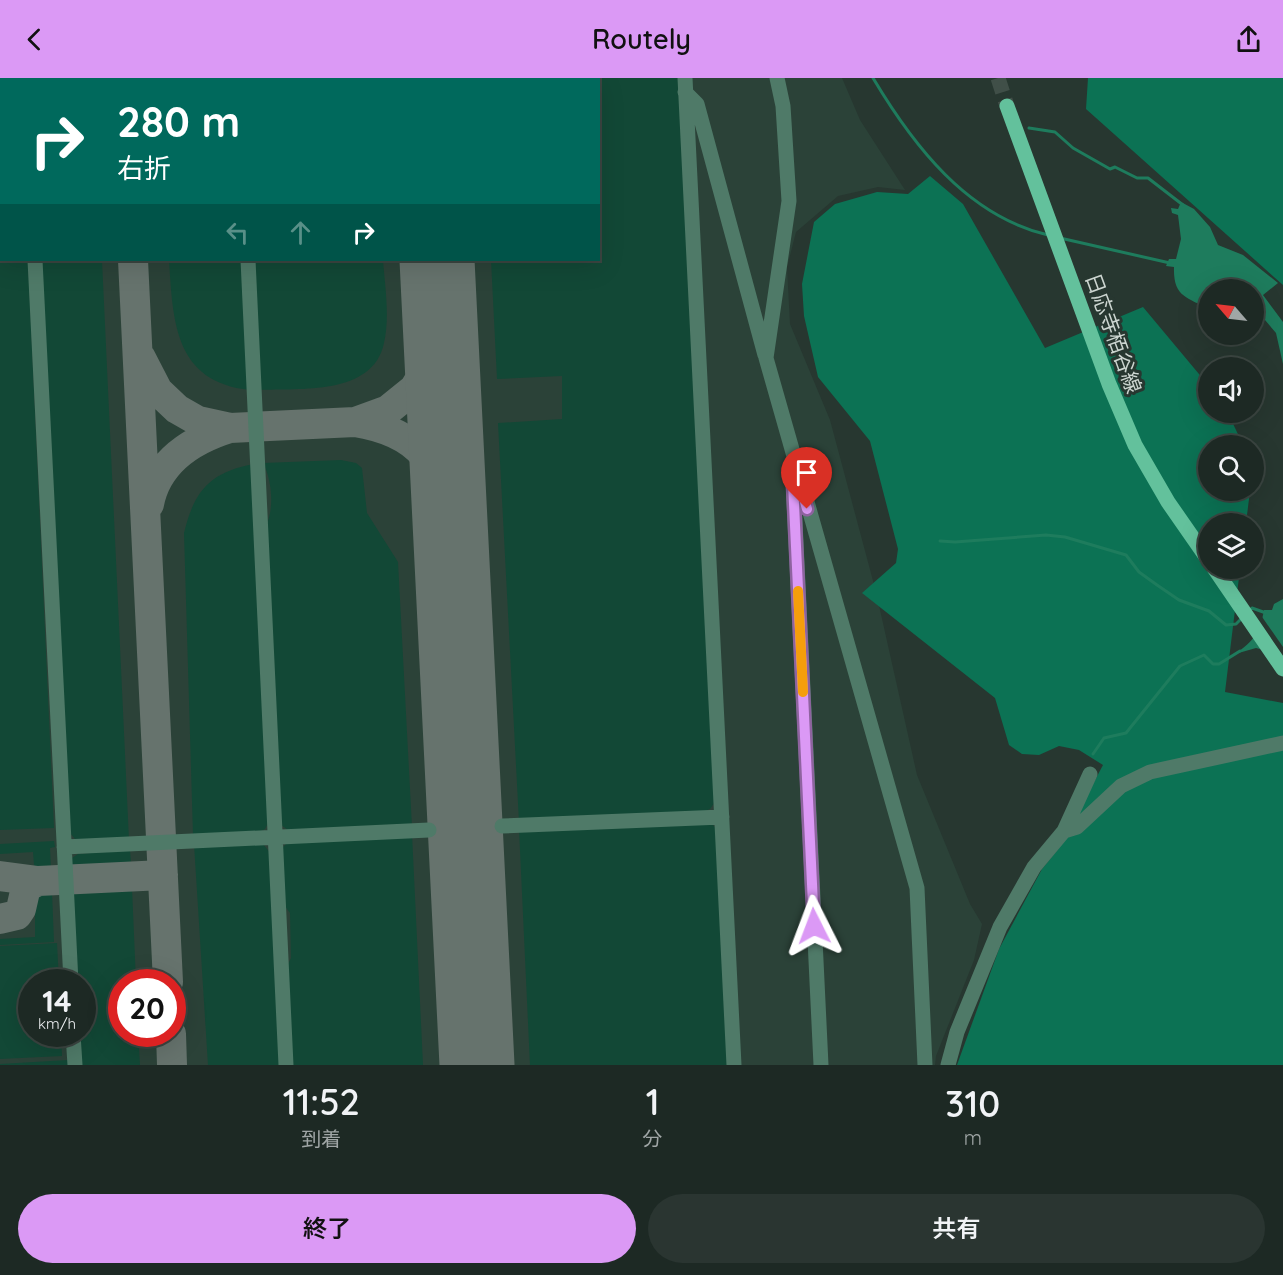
<!DOCTYPE html>
<html lang="ja">
<head>
<meta charset="utf-8">
<style>
	:root { --surface:#1d2924; --page:#2a3531; --text:#f1f3f6; --muted:#a0a6a6; --line:#3b4541; --accent:#db99f5 }
	body { margin:0; font-family:Quicksand,"Noto Sans JP",sans-serif; background:var(--page); color:var(--text); height:100vh; display:flex; flex-direction:column; font-size:22px; white-space:nowrap }
	* { box-sizing:border-box; margin:0 }
	p { font-size:20px; color:var(--muted) }
	.icon { flex:none; width:33px; height:33px; fill:none; stroke:currentColor; stroke-width:2; stroke-linecap:round; stroke-linejoin:round }
	.map { position:relative; height:987px; overflow:hidden }
	.details { display:flex; flex-direction:column; background:var(--surface); flex:1 }
	.details>* { flex:none }
	.banner { position:absolute; left:0px; top:0px; width:600px; height:183px; box-shadow:0 6px 24px #0002,0 0 0 2px var(--line); background:#00695c; color:#fff; overflow:hidden }
	.needle { width:39px; rotate:298deg }
	.fabs { position:absolute; left:1198px; top:201px; display:grid; gap:12px }
	.fabs a { display:grid; place-items:center; width:66px; height:66px; border-radius:50%; background:var(--surface); box-shadow:0 6px 24px #0002,0 0 0 2px var(--line); font-size:30px }
	.speed { position:absolute; left:18px; top:891px; display:flex; gap:12px; font-size:30px; font-weight:700; text-align:center }
	.speed>* { display:grid; place-content:center; width:78px; height:78px; border-radius:50%; background:var(--surface); box-shadow:0 6px 24px #0002,0 0 0 2px var(--line); line-height:1 }
	.speed small { font-size:15px; font-weight:400 }
	.speed .limit { border:9px solid #d22; background:#fff; color:#111 }
	.pin { position:absolute; display:grid; place-items:center; width:51px; height:51px; color:#fff; margin:-62px -26px; border-radius:50% 50% 50% 0; rotate:-45deg; box-shadow:0 0 6px #0007 }
	.pin .icon { rotate:45deg }
	.me { position:absolute; width:66px; margin:-33px; rotate:357deg; stroke-linejoin:round; filter:drop-shadow(0 0 4px #0008) }
	.turn { display:flex; align-items:center; gap:21px; height:126px; padding:0 18px; font-size:27px }
	.turn .icon { width:78px; height:78px; stroke-width:2.5 }
	.turn b { display:block; font-size:42px; line-height:51px }
	.lanes { display:flex; align-items:center; height:57px; padding:0 18px; background:#0003; justify-content:center; gap:30px; direction:ltr }
	.lanes .off { opacity:.35 }
	.eta { display:flex; justify-content:space-evenly; align-items:center; height:102px; text-align:center }
	.eta b { font-size:36px; font-weight:600; line-height:42px }
	.cta { display:flex; gap:12px; margin-top:auto; padding:12px 18px }
	.cta a { flex:1; height:69px; border-radius:36px; background:var(--accent); color:#111; font-size:24px; font-weight:600; line-height:69px; text-align:center }
	.cta a+a { background:var(--page); color:var(--text) }
	header { display:flex; justify-content:space-between; align-items:center; height:78px; padding:0 18px; background:var(--accent); color:#111; font-size:27px; font-weight:600 }
	.map>svg:first-child { display:block }
	.built { fill:#2b4238; fill-rule:evenodd }
	.green { fill:#124836 }
	.forest { fill:#0c7254 }
	.water { fill:#1e7c5d }
	.pier { fill:#273730 }
	.lines { fill:none; stroke-linecap:round; stroke-linejoin:round }
	.stream { stroke:#1e7c5d; stroke-width:3 }
	.taxiway { stroke:#66736d; stroke-width:30 }
	.runway { stroke:#66736d; stroke-width:75 }
	.major-tunnel { stroke:#404f48; stroke-width:15; stroke-dasharray:15 8; stroke-linecap:butt }
	.minor { stroke:#4f7a68; stroke-width:15 }
	.major { stroke:#63c19c; stroke-width:15 }
	.route-casing { stroke:#8e639f; stroke-width:15 }
	.route { stroke:#db99f5; stroke-width:10 }
	.slow { stroke:#f59e0b; stroke-width:10 }
	.labels { text-anchor:middle; dominant-baseline:central; stroke-width:6; stroke-linejoin:round; paint-order:stroke }
	.street-label { font-size:21px; fill:#ccd5d0; stroke:#273730 }
</style>
</head>
<body>
<header><svg class="icon" aria-label="back" viewBox="0 0 24 24"><path d="M15 5l-7 7 7 7"/></svg>Routely<svg class="icon" aria-label="share" viewBox="0 0 24 24"><path d="M12 15V3M7 8l5-5 5 5M5 13v7h14v-7"/></svg></header>
<div class="map">
<svg width="1283" height="987" viewBox="0 0 1283 987">
	<rect width="100%" height="100%" fill="#273730"/>
	<path class="built" d="M9,0h833l18,42 45,70 -27,-3 -40,9 -42,36 -9,35 3,57 40,96 46,172 41,183 53,129 12,20 -8,36 -38,96 -1,9h-935v-910l2,105h596v-180zM32,904h50v52h-50zM122,904h50v52h-50z"/>
	<path class="green" d="M244,0h131v1l-131,1z
		M482,0h199l34,724 -5,7 -7,3 -184,10 -21,-399 64,-4v-43l-65,3 -6,-119h107v-180z
		M0,85l2,97h26l26,568 -54,2z
		M41,182h61l27,580 -52,1 -8,-9z
		M169,182h74l7,130c-76,-8 -77,-69 -81,-130z
		M253,182h130c2,26 7,57 1,83 -11,53 -85,45 -125,47z
		M341,382l15,3 6,5 5,45 31,49 14,265 -124,3 -7,-5 -16,-298c10,-16 7,-48 -2,-64z
		M254,386l15,357 -4,8 -6,3 -66,3 -9,-302c10,-42 26,-61 70,-69z
		M711,745l6,6 13,236h-200l-11,-236z
		M412,756l11,231h-133l-4,-97 5,-10 -1,-45 -7,-9v-57l5,-5z
		M54,763l1,6 -5,1 1,21 -14,-1 -3,-3 -1,-13 -33,2v-10z
		M194,766h69l8,10 11,211h-74z
		M130,772l1,13 -60,4 1,-9 6,-4z
		M132,810l4,94h-14v52h16l2,31h-59l-2,-31h3v-52h-6l-5,-91z
		M52,814l2,50 -54,3v-6l35,-2v-41z
		M57,865l2,39h-27v52h29l1,22 -62,3v-113z
		M68,982l1,5h-69v-1z"/>
	<path class="forest" d="M1088,0h195v207l-197,-176z
		M930,98l33,28 82,144 98,-41 66,79v26l19,1 15,32 -34,1v44l41,1 -4,32 -37,1v44l31,1 -15,123 58,11v362h-326l42,-116 43,-80 17,-21 44,-83 -24,-15 -20,-4 -20,9 -17,-1 -13,-9 -14,-47 -133,-105 34,-30 2,-14 -28,-108 -52,-64 -14,-61 -2,-32 12,-62 21,-18 42,-12 31,2z"/>
	<path class="water" d="M1181,124l13,7 16,18 8,18 25,10 35,28 -15,12 20,27v42l-7,-31 -22,-26v-17h-45v19c-22,-12 -36,-12 -35,-42l-8,-1 3,-7h7l5,-20 -3,-24 -6,-2 -1,-5 7,1z
		M1283,521v56l-27,-7 -21,6c19,-13 25,-22 29,-44h8l2,-6z"/>
	<path class="pier" d="M1260,536l23,33v11l-25,-32z"/>
	<g class="lines">
		<path class="stream" d="M873,0c40,67 94,138 175,157
			M1029,50l26,4 18,16 37,21 5,-2 22,11h11l35,27
			M1060,160l110,25
			M940,463l15,1 91,-7 19,2 61,18 13,17 18,13 22,15 30,11 17,14 10,-1 7,-7
			M1250,532l2,-2 14,5
			M1093,676l11,-16 22,-5 54,-67 24,-11 9,9h6l21,-13"/>
		<path class="taxiway" d="M125,0v2
			M133,182l35,722
			M141,280l17,33 19,18 21,12 32,7 125,-6 33,-12 26,-21 20,-33 6,-37
			M355,344c67,11 85,42 95,105
			M149,426c8,-42 42,-64 81,-76
			M0,798l38,5
			M0,841l17,-4 4,-6 5,-22 12,-6 125,-6
			M171,956l1,31"/>
		<path class="runway" d="M428,0v2
			M437,182l40,805"/>
		<path class="major-tunnel" d="M998,0l9,28"/>
		<path class="minor" d="M26,0v2
			M239,0v2
			M685,0l49,987
			M777,0l6,28 6,95 -23,157 151,530 8,177
			M685,14l12,12 68,251
			M35,182l36,722
			M248,182l38,805
			M793,402l28,585
			M502,748l220,-9
			M1064,753l13,-4 44,-41 29,-14 133,-29
			M64,769l365,-17
			M73,956l2,31
			M948,987l9,-33 43,-105 34,-60 30,-36 26,-57"/>
		<path class="major" d="M1007,28l102,278 26,61 33,57 41,59
			M1214,490l69,101"/>
	</g>
	<g class="lines">
		<defs>
			<path id="route" d="M807,431l-12,-44 -2,18 21,443"/>
		</defs>
		<use href="#route" class="route-casing"/>
		<use href="#route" class="route"/>
		<path class="slow" d="M798,513l5,101"/>
	</g>
	<g class="labels">
		<g class="street-label">
			<text transform="translate(1114 255) rotate(70)">日応寺栢谷線</text>
		</g>
	</g>
</svg>
<div class="fabs">
<a><svg class="needle" viewBox="-14 -14 28 28"><path d="M0-13l5 13h-10z" fill="#e53935"/><path d="M0 13l5-13h-10z" fill="#a0a6a6"/></svg></a>
<a><svg class="icon" aria-label="sound" viewBox="0 0 24 24"><path d="M4 9h4l5-4v14l-5-4H4zM17 9q2 3 0 6"/></svg></a>
<a><svg class="icon" aria-label="search" viewBox="0 0 24 24"><circle cx="10" cy="10" r="6"/><path d="M15 15l6 6"/></svg></a>
<a><svg class="icon" aria-label="layers" viewBox="0 0 24 24"><path d="M12 4l9 5-9 5-9-5zM3 14l9 5 9-5"/></svg></a>
</div>
<div class="speed"><div>14<small>km/h</small></div><div class="limit">20</div></div>
<div class="pin" style="left:807px;top:431px;background:#d93025"><svg class="icon" aria-label="arrive" viewBox="0 0 24 24"><path d="M6 21V4h12l-3 4 3 4H6"/></svg></div>
<svg class="me" style="left:814px;top:848px" viewBox="-20 -20 40 40"><path d="M0-17L14 15 0 8-14 15z" fill="#db99f5" stroke="#fff" stroke-width="4"/></svg>
<div class="banner">
<div class="turn"><svg class="icon" aria-label="right" viewBox="0 0 24 24"><path d="M7 20v-9h11M14 6l5 5-5 5"/></svg><div><b>280 m</b>右折</div></div>
<div class="lanes"><svg class="icon off" aria-label="left" viewBox="0 0 24 24"><path d="M17 20v-9H6M10 6l-5 5 5 5"/></svg><svg class="icon off" aria-label="ahead" viewBox="0 0 24 24"><path d="M12 20V5M6 11l6-6 6 6"/></svg><svg class="icon" aria-label="right" viewBox="0 0 24 24"><path d="M7 20v-9h11M14 6l5 5-5 5"/></svg></div>
</div>
</div>
<section class="details">
<div class="eta">
<div><b>11:52</b><p>到着</p></div>
<div><b>1</b><p>分</p></div>
<div><b>310</b><p>m</p></div>
</div>
<div class="cta"><a>終了</a><a>共有</a></div>
</section>
</body>
</html>
